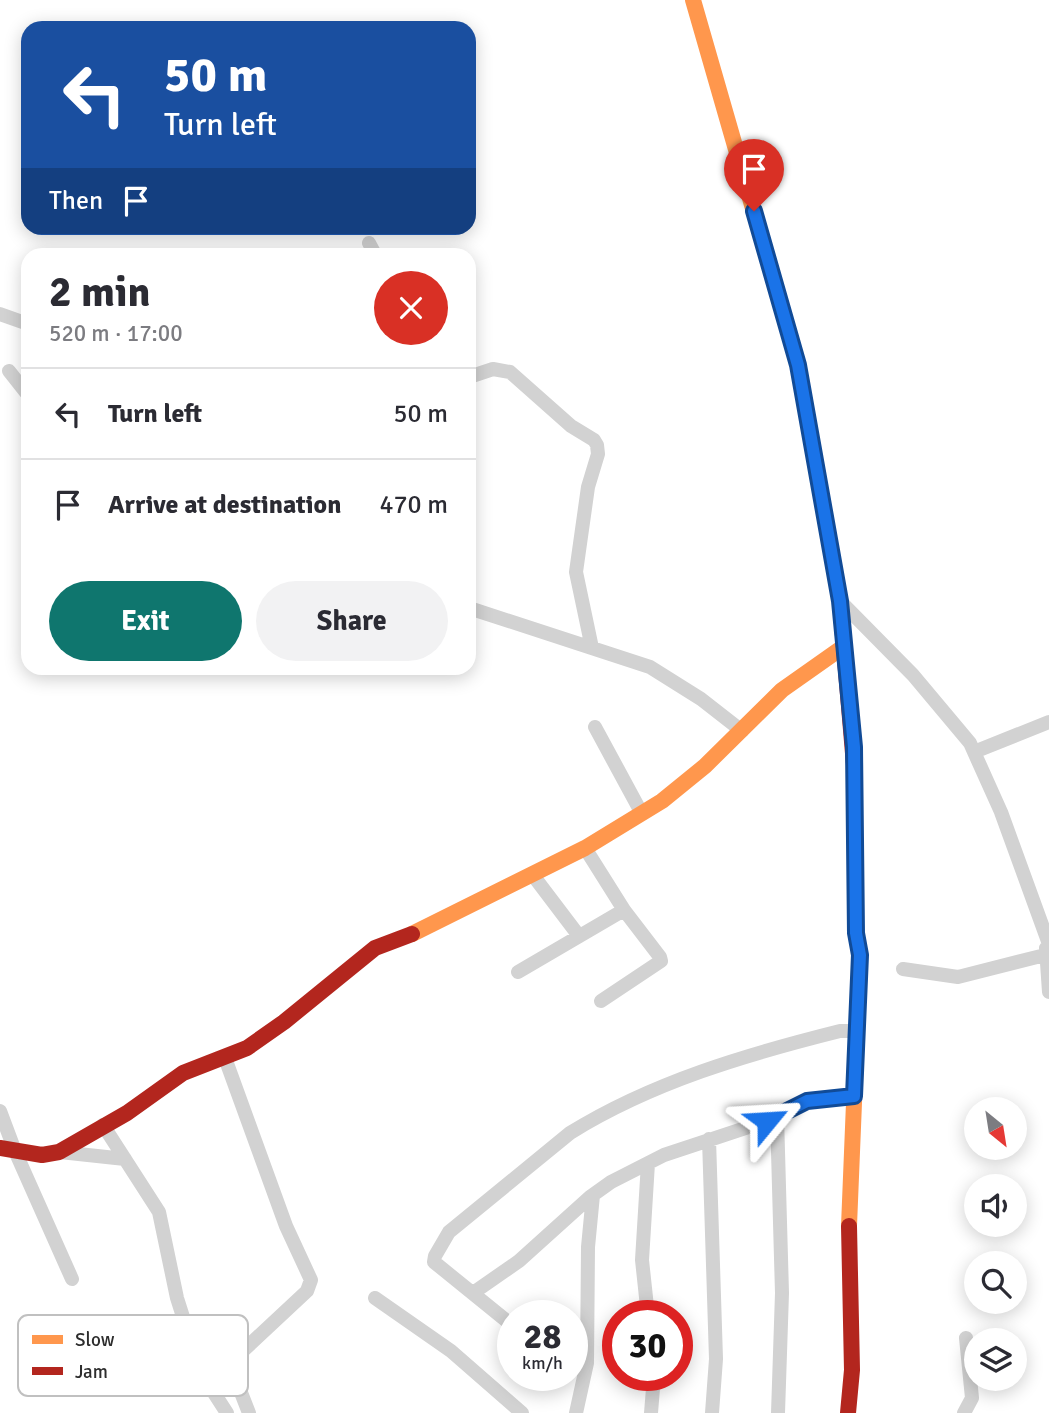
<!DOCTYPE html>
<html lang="en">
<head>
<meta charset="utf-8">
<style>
	:root { --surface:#fff; --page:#f2f2f3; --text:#2b2b33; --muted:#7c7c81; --line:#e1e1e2; --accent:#0f766e }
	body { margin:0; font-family:Signika,sans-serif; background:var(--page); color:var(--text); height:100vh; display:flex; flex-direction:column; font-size:26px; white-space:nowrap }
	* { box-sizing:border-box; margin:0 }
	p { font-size:23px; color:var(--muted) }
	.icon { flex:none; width:38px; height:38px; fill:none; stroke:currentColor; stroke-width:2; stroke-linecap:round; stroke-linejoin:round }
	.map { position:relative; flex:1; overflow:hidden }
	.details { position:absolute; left:21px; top:248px; width:455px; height:427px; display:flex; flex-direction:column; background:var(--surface); border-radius:21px; box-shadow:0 4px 18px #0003 }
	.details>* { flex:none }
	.top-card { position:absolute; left:21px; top:21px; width:455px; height:214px; border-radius:21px; box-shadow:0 4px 18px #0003; background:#1a4fa0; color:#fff; overflow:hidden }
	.needle { width:46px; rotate:150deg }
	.fabs { position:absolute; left:964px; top:1097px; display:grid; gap:14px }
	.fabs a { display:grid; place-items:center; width:63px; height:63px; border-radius:50%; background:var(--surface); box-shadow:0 4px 18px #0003; font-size:35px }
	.speed { position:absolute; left:497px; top:1300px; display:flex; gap:14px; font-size:35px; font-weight:700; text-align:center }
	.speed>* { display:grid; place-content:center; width:91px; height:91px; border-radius:50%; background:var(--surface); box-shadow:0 4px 18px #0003; line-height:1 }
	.speed small { font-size:18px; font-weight:400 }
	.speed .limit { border:10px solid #d22; background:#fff; color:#111 }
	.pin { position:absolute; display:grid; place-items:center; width:60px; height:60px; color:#fff; margin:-72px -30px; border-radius:50% 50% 50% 0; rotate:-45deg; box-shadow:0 0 7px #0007 }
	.pin .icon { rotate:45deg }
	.me { position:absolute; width:77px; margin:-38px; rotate:63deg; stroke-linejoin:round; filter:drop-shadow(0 0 5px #0008) }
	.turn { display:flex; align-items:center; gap:24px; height:147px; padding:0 28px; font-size:32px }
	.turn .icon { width:91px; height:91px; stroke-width:2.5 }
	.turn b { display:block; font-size:49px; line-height:60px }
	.then { display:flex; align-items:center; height:66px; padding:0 28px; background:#0003; gap:14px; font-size:26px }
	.round { display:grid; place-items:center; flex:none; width:74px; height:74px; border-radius:37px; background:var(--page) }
	.summary { display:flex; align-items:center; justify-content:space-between; height:119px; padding:0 28px }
	h1 { font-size:42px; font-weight:700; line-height:52px }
	.action { display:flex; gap:14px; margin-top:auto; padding:14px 28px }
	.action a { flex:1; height:80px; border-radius:42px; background:var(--accent); color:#fff; font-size:28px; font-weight:700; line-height:80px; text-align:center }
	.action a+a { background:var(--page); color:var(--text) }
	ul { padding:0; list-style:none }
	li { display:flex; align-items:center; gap:21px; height:91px; padding:0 28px; border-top:2px solid var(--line) }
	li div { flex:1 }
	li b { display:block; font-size:26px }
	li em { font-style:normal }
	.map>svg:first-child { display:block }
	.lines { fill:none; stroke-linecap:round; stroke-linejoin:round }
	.street { stroke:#d2d2d2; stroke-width:14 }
	.slow { stroke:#ff974d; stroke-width:16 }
	.jam { stroke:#b3261e; stroke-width:16 }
	.route-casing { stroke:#114b97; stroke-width:18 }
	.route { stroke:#1a73e8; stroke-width:12 }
	.key { fill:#fff; stroke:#c0c0c0; stroke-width:2 }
	.key-label { font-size:19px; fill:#2d2d2d }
</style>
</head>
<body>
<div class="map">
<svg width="1049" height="1413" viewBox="0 0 1049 1413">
	<rect width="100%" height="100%" fill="#fff"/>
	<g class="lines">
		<path class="street" d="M369,243l7,13
			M0,314l28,10
			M9,371l19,24
			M469,377l24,-8 17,3 61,54 23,14 3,5 1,9 -10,33 -12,85 16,76
			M840,601l73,74 57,68 31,69 48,132
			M469,608l181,59 51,32 41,32
			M595,727l46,85
			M974,752l75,-30
			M585,848l39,62 36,47 1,4 -60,40
			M532,874l47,62
			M1046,948l3,44
			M903,969l55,8 87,-22
			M518,972l106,-62
			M225,1058l61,168 25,54 -4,11 -75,70 1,11 16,41
			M0,1111l15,40 57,128
			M777,1116l5,177 -4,120
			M103,1125l56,87 18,86 14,44 14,37 22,34
			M709,1139l7,220 -4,54
			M60,1152l65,7
			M648,1163l-6,97 6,56
			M473,1293l46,-32 71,-64 21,-15 53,-27 103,-34 40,-20 47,-5
			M375,1298l76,53 71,62
			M513,1326l-79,-64 1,-6 14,-24 121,-99c82,-51 178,-79 270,-102h16
			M576,1413l11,-50 1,-116 5,-52
			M651,1413l3,-37
			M964,1413l8,-15 -6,-60"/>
		<path class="slow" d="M693,0l105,365 18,100
			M412,934l173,-86 77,-47 43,-35 77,-76 61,-43
			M849,1226l11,-271 -4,-22 -2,-168"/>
		<path class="jam" d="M816,465l24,136 14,164
			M0,1148l42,7 17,-3 68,-39 56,-40 64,-25 37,-26 91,-74 37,-14
			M848,1413l4,-43 -3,-144"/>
	</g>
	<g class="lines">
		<defs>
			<path id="route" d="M754,211l44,154 42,236 14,146 2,186 4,22 -6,141 -47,5 -40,20"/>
		</defs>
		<use href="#route" class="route-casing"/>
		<use href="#route" class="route"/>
	</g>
	<rect x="18" y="1315" width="230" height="81" rx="10" class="key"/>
	<rect x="32" y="1335" width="31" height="9" fill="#ff974d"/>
	<rect x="32" y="1367" width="31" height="8" fill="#b3261e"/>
	<g class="key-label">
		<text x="75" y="1346">Slow</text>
		<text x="75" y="1378">Jam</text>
	</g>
</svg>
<div class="fabs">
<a><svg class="needle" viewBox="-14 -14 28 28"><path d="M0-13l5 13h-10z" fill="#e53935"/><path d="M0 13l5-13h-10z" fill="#7c7c81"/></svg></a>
<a><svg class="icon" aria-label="sound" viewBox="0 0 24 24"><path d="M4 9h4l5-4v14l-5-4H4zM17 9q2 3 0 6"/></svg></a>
<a><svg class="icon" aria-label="search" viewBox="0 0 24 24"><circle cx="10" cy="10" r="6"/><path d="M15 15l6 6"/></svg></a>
<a><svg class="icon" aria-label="layers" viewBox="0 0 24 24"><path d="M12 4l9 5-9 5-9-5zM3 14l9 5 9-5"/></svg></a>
</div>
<div class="speed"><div>28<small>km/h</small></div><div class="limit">30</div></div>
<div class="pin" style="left:754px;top:211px;background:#d93025"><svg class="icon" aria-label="arrive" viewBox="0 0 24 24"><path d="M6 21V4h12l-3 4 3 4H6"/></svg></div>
<svg class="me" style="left:767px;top:1121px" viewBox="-20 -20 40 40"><path d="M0-17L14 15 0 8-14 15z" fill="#1a73e8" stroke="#fff" stroke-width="4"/></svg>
<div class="top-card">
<div class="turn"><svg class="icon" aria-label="left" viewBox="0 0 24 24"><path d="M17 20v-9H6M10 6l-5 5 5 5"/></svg><div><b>50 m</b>Turn left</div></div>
<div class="then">Then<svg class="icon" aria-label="arrive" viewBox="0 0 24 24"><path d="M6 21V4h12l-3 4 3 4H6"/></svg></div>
</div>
<section class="details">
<div class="summary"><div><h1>2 min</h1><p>520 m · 17:00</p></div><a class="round" style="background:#d93025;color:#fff"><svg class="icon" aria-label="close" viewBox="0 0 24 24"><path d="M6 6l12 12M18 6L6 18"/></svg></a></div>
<ul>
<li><svg class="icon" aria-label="left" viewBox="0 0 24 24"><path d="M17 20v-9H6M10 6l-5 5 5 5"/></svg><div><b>Turn left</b></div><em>50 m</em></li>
<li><svg class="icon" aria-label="arrive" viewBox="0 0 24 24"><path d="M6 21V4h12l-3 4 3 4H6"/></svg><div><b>Arrive at destination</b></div><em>470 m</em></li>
</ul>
<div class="action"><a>Exit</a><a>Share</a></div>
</section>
</div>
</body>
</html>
